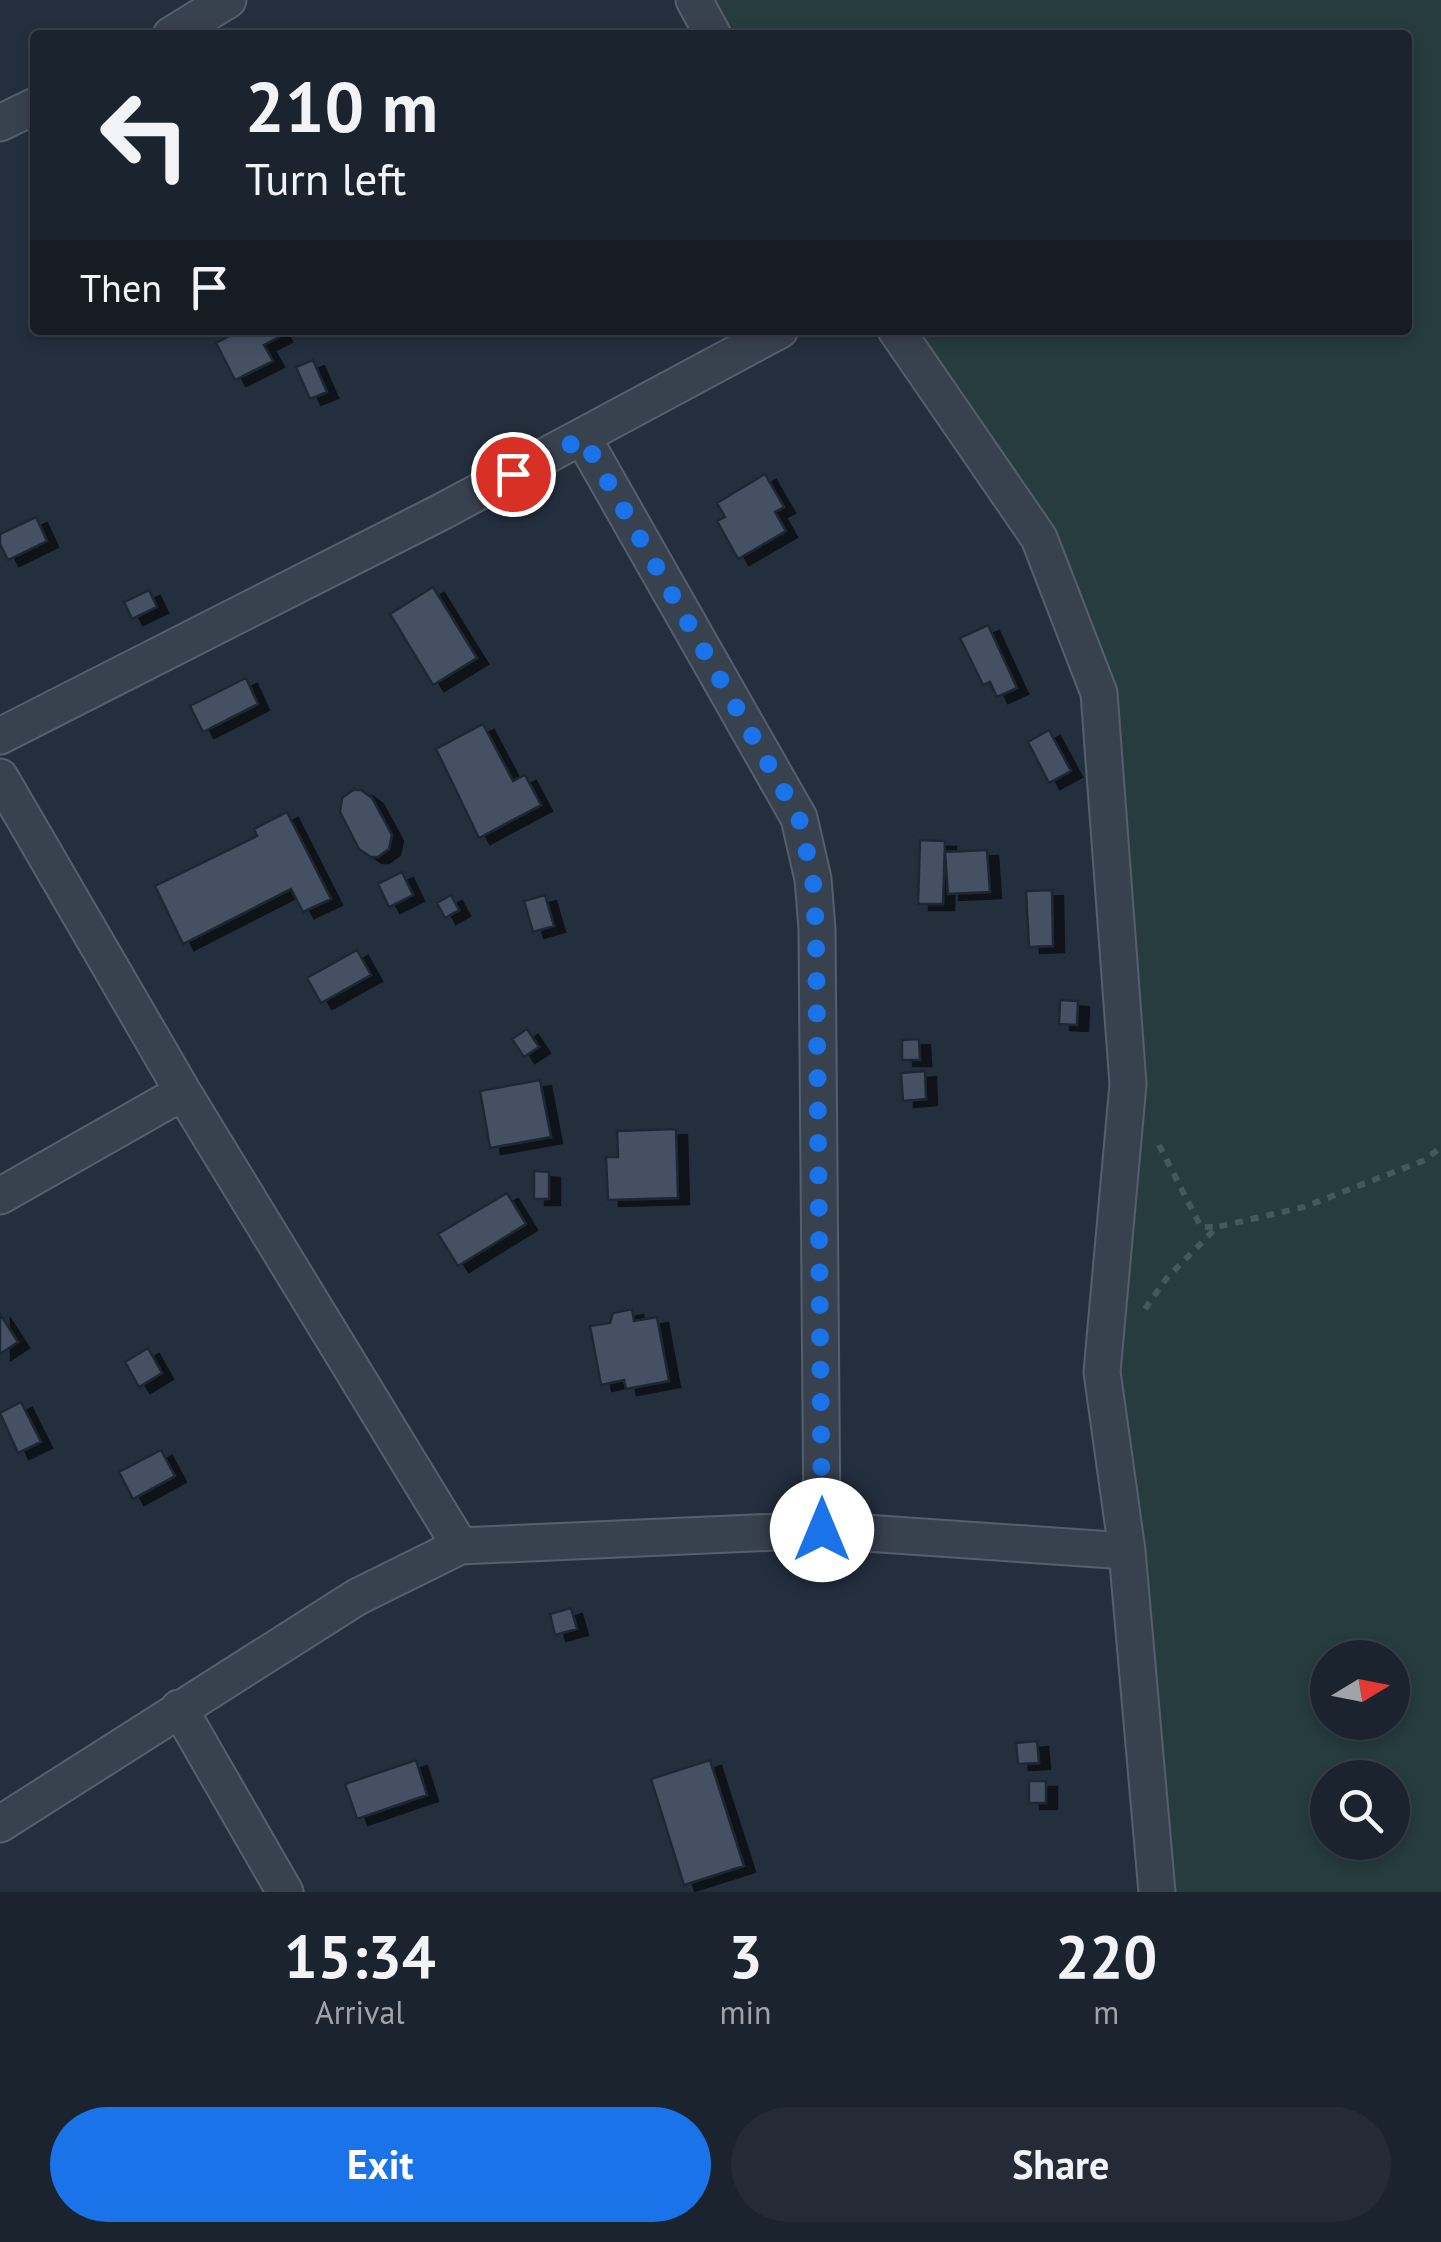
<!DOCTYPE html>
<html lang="en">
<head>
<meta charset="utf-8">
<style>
	:root { --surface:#1b232e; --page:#242b36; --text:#f1f3f6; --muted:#a0a4aa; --line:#39404a; --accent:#1a73e8 }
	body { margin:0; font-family:"PT Sans",sans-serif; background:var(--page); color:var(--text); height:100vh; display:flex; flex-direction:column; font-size:38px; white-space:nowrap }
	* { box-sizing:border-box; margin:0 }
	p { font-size:32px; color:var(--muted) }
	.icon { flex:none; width:55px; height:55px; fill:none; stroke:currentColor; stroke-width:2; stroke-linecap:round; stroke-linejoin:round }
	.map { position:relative; height:1892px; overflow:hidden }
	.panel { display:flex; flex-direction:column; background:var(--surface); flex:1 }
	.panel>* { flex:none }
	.banner { position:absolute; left:30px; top:30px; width:1382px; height:305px; border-radius:10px; box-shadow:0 5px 15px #0003,0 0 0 2px var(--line); background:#1b232e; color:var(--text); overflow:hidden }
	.needle { width:65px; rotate:80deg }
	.tools { position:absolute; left:1310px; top:1640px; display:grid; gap:20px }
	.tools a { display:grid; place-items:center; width:100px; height:100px; border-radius:50%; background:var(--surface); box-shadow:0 5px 15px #0003,0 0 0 2px var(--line); font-size:50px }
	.pin { position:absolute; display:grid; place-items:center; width:85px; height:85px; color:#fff; margin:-42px; border:5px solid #fff; border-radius:50%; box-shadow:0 2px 10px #0007 }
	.me { position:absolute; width:110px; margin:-55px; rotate:0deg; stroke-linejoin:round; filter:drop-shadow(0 0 8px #0008) }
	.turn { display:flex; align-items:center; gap:35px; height:210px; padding:0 50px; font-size:45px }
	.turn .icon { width:130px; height:130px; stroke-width:2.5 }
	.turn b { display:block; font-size:70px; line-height:85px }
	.then { display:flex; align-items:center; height:95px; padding:0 50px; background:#0003; gap:20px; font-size:38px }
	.eta { display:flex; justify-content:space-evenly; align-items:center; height:170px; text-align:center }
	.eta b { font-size:60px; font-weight:700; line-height:70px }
	.cta { display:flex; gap:20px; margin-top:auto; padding:20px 50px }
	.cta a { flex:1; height:115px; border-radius:60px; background:var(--accent); color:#fff; font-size:40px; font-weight:700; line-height:115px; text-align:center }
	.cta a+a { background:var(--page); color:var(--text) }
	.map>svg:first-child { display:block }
	.green { fill:#263c3f; fill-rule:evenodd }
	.building { fill:#455162; stroke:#1f2835; stroke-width:2.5; filter:url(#shadow) }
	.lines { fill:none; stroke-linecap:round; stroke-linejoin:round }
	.minor-casing { stroke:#565f6c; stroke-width:39 }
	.path { stroke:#44595c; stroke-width:6; stroke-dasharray:8 8; stroke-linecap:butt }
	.minor { stroke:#38414e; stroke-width:35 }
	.route { stroke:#1a73e8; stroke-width:18; stroke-dasharray:0 32.4 }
</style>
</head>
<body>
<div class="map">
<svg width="1441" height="1892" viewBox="0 0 1441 1892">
	<defs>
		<filter id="shadow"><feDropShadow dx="11" dy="6" stdDeviation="0" flood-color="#0009"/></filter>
	</defs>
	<rect width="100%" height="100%" fill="#242f3e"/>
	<path class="green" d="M694,0h747v1892h-284l-55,-520 26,-288 -29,-391 -60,-155 -143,-208h512v-295h-695zM1328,1658h64v64h-64zM1328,1778h64v64h-64z"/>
	<path class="building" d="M241,330h37l3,6 -17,9 9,16 -38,19 -19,-37z
		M313,360l14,32 -17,7 -14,-32z
		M765,474l19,33 -9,5 11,19 -48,28 -21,-38 8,-4 -8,-14z
		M36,517l11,24 -39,19 -8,-16v-10z
		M433,587l44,71 -44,27 -43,-71z
		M149,590l8,17 -25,12 -8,-17z
		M988,625l29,63 -20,9 -7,-15 -7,3 -23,-47z
		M246,678l12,26 -55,28 -13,-26z
		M483,724l30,57 12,-6 16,30 -62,33 -43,-89z
		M1049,730l22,41 -22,12 -21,-41z
		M353,790h8l11,8 20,37 -3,14 -11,8h-7l-12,-8 -19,-37 2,-14z
		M287,812l44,87 -28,13 -12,-23 -108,55 -28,-58 102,-50 -3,-7z
		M920,840l25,1 -2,63h-25z
		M987,850l3,42 -42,2 -3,-42z
		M402,872l11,23 -24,12 -11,-23z
		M1052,890l1,56 -24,1 -3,-56z
		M451,895l8,15 -14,8 -8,-15z
		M545,895l9,31 -21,6 -9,-31z
		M357,950l14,25 -50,28 -14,-25z
		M1060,1000l18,1 -1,24 -18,-1z
		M527,1029l12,18 -15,10 -12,-18z
		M919,1039l1,21h-18v-20z
		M925,1071l1,28 -23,2 -2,-28z
		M540,1080l11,57 -61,11 -10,-57z
		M676,1129l2,69 -70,2 -2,-43h12l-1,-26z
		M534,1171l15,1v27h-15z
		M507,1193l19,31 -68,42 -20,-32z
		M632,1309l2,12 23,-4 12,64 -43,8 -2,-9 -23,5 -11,-59 20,-3 3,-10z
		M0,1314l18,28 -18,12z
		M148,1348l14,25 -23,14 -14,-25z
		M21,1402l20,40 -23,11 -18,-40z
		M161,1450l14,26 -42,23 -14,-27z
		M571,1608l6,21 -22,6 -5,-21z
		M1037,1741l2,22 -21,1 -2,-21z
		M416,1760l11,35 -70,24 -12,-35z
		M710,1760l34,106 -60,19 -33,-106z
		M1029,1781h17v22h-17z"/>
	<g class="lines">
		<defs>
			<path id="minor" d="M694,0l19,35
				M171,35l57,-35
				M0,123l35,-17
				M896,330l143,208 60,155 29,391 -26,288 25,179 30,341
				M583,438l216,380 14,61 4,50 5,601
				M0,736l443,-225 337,-181
				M0,777l183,315 277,454
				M0,1196l183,-104
				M179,1708l106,184
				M0,1824l357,-227 103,-51 362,-16 305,21"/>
		</defs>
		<use href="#minor" class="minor-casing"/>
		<path class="path" d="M1159,1145l42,82h15
			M1145,1309l21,-30 51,-52 87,-20 121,-47 16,-13"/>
		<use href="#minor" class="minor"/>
	</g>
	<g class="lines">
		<path class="route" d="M513,474l70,-36 216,380 14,61 3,50 6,601"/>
	</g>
</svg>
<div class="tools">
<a><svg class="needle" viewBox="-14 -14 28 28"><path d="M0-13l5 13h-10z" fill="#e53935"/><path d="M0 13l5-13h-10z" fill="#a0a4aa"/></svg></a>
<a><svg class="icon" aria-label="search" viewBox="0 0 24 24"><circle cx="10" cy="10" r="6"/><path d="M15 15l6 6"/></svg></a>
</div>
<div class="pin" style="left:513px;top:474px;background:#d93025"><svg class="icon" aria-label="arrive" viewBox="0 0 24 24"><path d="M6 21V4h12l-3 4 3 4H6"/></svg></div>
<svg class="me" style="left:822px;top:1530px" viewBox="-20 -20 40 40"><circle r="19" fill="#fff"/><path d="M0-13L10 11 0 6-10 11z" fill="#1a73e8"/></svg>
<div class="banner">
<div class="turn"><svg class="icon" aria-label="left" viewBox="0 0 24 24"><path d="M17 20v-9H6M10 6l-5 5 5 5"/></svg><div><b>210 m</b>Turn left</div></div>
<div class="then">Then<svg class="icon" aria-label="arrive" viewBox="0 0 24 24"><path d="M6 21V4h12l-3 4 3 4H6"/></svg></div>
</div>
</div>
<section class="panel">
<div class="eta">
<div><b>15:34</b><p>Arrival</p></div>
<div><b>3</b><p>min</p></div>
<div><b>220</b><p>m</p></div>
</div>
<div class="cta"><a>Exit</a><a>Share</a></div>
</section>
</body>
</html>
